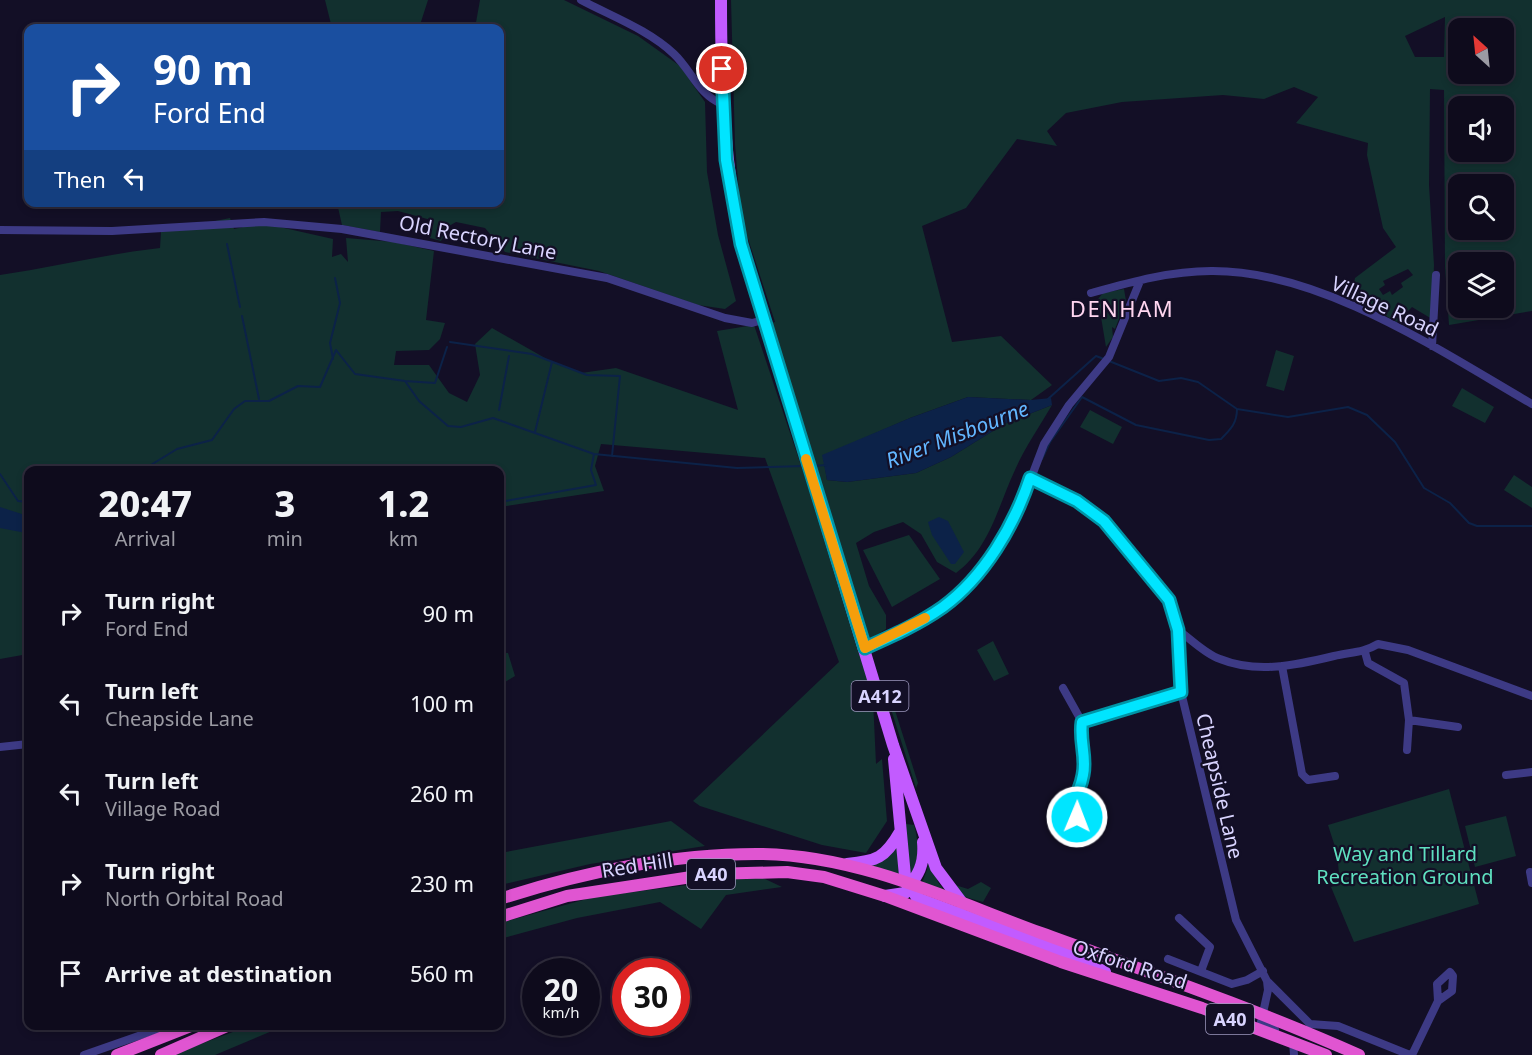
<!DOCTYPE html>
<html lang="en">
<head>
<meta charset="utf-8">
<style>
	:root { --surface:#0e0b1c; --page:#171425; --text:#f1f3f6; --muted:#9b9ba3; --line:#2e2b3b }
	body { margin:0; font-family:"Noto Sans",sans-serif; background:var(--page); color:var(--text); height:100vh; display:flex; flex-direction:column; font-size:22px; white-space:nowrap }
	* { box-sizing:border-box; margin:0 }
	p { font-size:20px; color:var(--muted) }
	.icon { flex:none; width:33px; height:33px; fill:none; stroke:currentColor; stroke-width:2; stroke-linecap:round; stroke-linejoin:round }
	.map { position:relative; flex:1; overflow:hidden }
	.details { position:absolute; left:24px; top:466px; width:480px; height:564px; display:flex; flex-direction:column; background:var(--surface); border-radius:12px; box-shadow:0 3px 9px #0003,0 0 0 2px var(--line) }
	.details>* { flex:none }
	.hud { position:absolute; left:24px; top:24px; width:480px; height:183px; border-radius:12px; box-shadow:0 3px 9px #0003,0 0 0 2px var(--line); background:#1a4fa0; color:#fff; overflow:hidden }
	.needle { width:39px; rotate:333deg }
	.tools { position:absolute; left:1448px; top:18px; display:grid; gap:12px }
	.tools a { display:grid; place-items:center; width:66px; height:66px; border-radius:12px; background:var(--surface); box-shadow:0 3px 9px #0003,0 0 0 2px var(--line); font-size:30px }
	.speed { position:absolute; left:522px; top:958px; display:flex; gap:12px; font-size:30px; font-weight:700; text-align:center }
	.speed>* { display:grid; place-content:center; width:78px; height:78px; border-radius:50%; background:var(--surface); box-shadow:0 3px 9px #0003,0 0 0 2px var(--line); line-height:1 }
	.speed small { font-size:15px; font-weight:400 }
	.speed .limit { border:9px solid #d22; background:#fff; color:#111 }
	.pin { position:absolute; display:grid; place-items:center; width:51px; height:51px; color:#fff; margin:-26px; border:3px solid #fff; border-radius:50%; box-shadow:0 2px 6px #0007 }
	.me { position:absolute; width:66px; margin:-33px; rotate:1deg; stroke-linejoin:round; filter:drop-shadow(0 0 4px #0008) }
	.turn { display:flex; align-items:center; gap:21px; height:126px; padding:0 30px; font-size:27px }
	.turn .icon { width:78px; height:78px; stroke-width:2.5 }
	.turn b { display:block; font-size:42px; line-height:51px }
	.then { display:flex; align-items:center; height:57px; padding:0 30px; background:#0003; gap:12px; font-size:22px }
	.eta { display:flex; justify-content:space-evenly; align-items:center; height:102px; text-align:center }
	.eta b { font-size:36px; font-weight:800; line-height:42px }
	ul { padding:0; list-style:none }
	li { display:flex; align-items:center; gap:18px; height:90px; padding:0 30px }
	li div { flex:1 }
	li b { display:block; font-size:22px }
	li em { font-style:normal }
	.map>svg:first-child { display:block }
	.green { fill:#12302f; fill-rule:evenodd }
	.water { fill:#0c2248 }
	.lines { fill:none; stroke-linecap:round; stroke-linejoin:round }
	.stream { stroke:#0c2248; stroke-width:2 }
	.minor { stroke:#3d3a85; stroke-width:8 }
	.primary { stroke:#c25bff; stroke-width:12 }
	.trunk { stroke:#e055d1; stroke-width:12 }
	.route-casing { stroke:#0095a6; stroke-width:15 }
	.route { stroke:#00e5ff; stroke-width:10 }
	.slow { stroke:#f59e0b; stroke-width:10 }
	.labels { text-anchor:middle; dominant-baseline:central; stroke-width:4.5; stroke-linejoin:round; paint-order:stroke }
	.shield { fill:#130f26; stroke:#9e99be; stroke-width:1.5 }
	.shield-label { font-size:18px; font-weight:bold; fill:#d9d4ff }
	.street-label { font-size:20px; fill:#d9d4ff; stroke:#130f26 }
	.park-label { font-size:20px; fill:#5fe0c0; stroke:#130f26 }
	.water-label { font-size:21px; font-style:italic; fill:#62b6ff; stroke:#130f26 }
	.quarter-label { font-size:22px; letter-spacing:1.5px; fill:#ffd6f0; stroke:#130f26 }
</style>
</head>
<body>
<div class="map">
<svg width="1532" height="1055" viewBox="0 0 1532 1055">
	<rect width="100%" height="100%" fill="#130f26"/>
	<path class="green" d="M325,0h103l-9,28h-87z
		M480,0h84l74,36 42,30 25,36 2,70 11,63 18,66 -11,8 -27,-4 -99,-34 -94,-19 -20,-24 -29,-6 -7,4 -8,15 -11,-3 1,-18 -33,-9 -17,1 -1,20 -38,-7 -5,-22 163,-1v-174h-25z
		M731,0h801v311l-83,14 -4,-58 -1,-177 -14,-1 -1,96 5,80 -2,54 -20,-12 -15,15 -46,-25 4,-19 41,-31 -13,-19 -16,-73 1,-12 -72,-20 22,-26 -24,-10 -30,12 -41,-4 -101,7 -56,11 -19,18 10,15 -40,-7 -51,69 -44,18 30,116 49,-6 51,49 -21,15 -63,-3 -58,21 -87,38 4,24 20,2 69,-9 35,-16 53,-33 48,-19c-12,21 -27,42 -37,65 -17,36 -25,78 -59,103l-19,-11 -16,-28 -18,-12 -29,10 -18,11 13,43 17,29v14l-16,10v15l-105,-330 10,-2 -34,-105 -6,-73zM1445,17l-1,40h-29l-10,-21zM1458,28h45v46h-45zM1458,106h45v46h-45zM1458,184h45v46h-45zM1458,262h45v46h-45zM1408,269l5,6 -12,8 2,4 -11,8 -2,-4 -7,4 -4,-6 6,-4 -2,-4z
		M230,218l4,11 28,-6 71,16 -1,18 9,-3 7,8 -2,-24 48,4 40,9 -8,69 19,3 -5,16 -11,11 -33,1 -2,14h35l20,28 18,9 13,-27 -5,-31 17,-16 60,34 29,11 35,-5 122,42 -21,-79 37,-6 118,353 4,86 6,-5 5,62 -21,32 -44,-8 -122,-39 -7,-5 146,-139 -74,-204 -164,-14 -6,22 9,25 -104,16v-36h-472v183l-28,5v-384c54,-8 106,-21 160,-27l1,-16z
		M1124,289l2,12 -11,28 -3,-2 1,10 -7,10 -8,-48 5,-6z
		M1276,350l18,6 -10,35 -18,-5z
		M1462,388l32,19 -9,16 -33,-17z
		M1090,410l32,17 -9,17 -33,-17z
		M1514,475l18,12v21l-28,-18z
		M909,535l31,44 -48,28 -29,-57z
		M993,641l16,33 -15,7 -17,-31z
		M500,653h8l7,23 -15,9z
		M893,704l25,79 -2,5 -26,-82z
		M1449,789l30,115 -125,38 -23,-55 9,-3 -3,-31 -9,-28z
		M1506,816l10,40 -41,11 -10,-41z
		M671,821l34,25 -115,18 -90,21v-32z
		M906,824l8,1c6,21 4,34 -2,54l-4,-13z
		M897,842l2,34 -32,-11z
		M929,858l9,24 8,11 -25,-8 6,-15z
		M759,876l23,11 -56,8 -25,34 -41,-27 -83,16 -77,21v-16l94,-26z
		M981,882l10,6 -8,14 -18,-5 -10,-12 13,4z
		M249,1026h35l-69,29h-44z"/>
	<path class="water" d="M968,397l63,3 20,-2 1,7 -48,19 -53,33 -35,16 -69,9 -20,-2 -5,-25 88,-37z
		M0,507l28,9v22l-2,-5 -26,-5z
		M939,517l9,4 16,31 -9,12h-4l-19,-29 -4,-13z"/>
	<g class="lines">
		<path class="stream" d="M227,244l13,63
			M242,316l17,83
			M450,342l82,12 55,21 33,1 -8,80
			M333,359l-3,-16 10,-40 -5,-25
			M1109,361l50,20 22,-3 17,4 39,27 51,8 60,-10 19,8 28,27 29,46 26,15 19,20 8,3h55
			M405,381l30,2 12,-36
			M1048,399l48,-43 8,3
			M499,410l10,-54
			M535,432l17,-70
			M1042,459l8,-17 32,-45 54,28 73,15 12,-1c10,-10 16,-16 16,-30
			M811,466l16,-1
			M141,471l36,-22 35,-9 22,-31 11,-8h24l29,-15 22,1 16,-37 19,24 50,7 14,20 29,25 13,1 32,-9 101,36 143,14 66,-2
			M0,474l18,27 10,1
			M500,502l96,-17 -5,-15 3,-16"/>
		<path class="minor" d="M581,0c30,16 68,30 93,54 17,16 25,41 48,50
			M0,230l112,1 152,-9 78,7 265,49 118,40 27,5 11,-3
			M1091,293c40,-11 79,-22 120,-22 110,-1 229,80 321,133
			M1432,346l4,-71
			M1030,478l47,23 27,20 56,66 13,20 5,23 3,62 55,228 31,61 43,43 28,2 72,29
			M1178,630c13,9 27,24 42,29 37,15 77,6 114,-3 16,-4 29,-3 44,-12l30,6 124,46
			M865,648l42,-19 36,-22 18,-16 28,-33 36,-64 19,-50 25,-39 40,-48 31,-76
			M1365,652l3,11 36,20 5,37 -2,30
			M1282,666l20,108 6,6 27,-4
			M1063,688l19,34
			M1409,720l49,7
			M0,747l28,-3
			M1506,775l26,-3
			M1077,817c-6,-22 3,-23 6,-42 4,-18 -4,-34 -1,-53l99,-30
			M1530,872l2,11
			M1179,918l31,29 -9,24
			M1168,959l64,25 15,-4 16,-9
			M1267,981l1,9 -7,32 14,8
			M1293,1041l1,14
			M84,1055l83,-29
			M1412,1055l26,-54 -1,-17 13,-12 3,4 -1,15 -14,10"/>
		<path class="primary" d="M721,0c0,83 3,163 20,244l152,501 43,123 27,36
			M894,759l11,117 12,22 148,55 40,19
			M847,864c30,-3 38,-6 53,-32
			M885,896l20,-3c13,-18 20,-28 18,-51"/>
		<path class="trunk" d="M500,899c82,-27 176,-46 263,-45 98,2 188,46 278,79 107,39 215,76 318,122
			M500,917l67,-21 144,-22 76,-2 37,5 61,19 176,66 141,46 124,47
			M117,1055l74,-29
			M161,1055l66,-29"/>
	</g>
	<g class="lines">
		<defs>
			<path id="route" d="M722,69l4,91 15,84 124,404c27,-12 54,-24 78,-41 41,-30 71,-81 87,-129l47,23 27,20 65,79 9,30 3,62 -99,30c-3,19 5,35 1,53 -3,19 -12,21 -6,42"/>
		</defs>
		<use href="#route" class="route-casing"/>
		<use href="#route" class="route"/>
		<path class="slow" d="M806,459l59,189 60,-30"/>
	</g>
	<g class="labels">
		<g class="shield">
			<rect x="851.5" y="681" width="57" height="30" rx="4.5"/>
			<rect x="687" y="859" width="48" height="30" rx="4.5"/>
			<rect x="1206" y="1004" width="48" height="30" rx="4.5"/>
		</g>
		<g class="shield-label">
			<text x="880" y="696">A412</text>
			<text x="711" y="874">A40</text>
			<text x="1230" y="1019">A40</text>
		</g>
		<g class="street-label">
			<text transform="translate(478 237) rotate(11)">Old Rectory Lane</text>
			<text transform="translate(1385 306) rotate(25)">Village Road</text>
			<text transform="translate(1220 786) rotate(77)">Cheapside Lane</text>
			<text transform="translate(637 865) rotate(-9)">Red Hill</text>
			<text transform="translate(1130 964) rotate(18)">Oxford Road</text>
		</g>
		<g class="park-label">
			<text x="1405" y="853">Way and Tillard<tspan x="1405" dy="23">Recreation Ground</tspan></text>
		</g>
		<g class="water-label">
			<text transform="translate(957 434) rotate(-21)">River Misbourne</text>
		</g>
		<g class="quarter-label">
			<text x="1122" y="308">DENHAM</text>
		</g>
	</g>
</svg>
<div class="tools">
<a><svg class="needle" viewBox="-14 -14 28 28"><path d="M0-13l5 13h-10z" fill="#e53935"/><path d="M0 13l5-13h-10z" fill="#9b9ba3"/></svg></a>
<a><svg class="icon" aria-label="sound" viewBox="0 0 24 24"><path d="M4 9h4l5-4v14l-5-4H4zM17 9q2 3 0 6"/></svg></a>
<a><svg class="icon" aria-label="search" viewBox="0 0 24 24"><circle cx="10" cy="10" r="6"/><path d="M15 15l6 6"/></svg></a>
<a><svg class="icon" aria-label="layers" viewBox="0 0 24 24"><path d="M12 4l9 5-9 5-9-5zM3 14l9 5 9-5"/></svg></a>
</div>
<div class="speed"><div>20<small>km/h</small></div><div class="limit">30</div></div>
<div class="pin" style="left:722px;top:69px;background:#d93025"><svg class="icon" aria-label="arrive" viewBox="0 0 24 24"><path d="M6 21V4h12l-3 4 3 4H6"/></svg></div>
<svg class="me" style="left:1077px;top:817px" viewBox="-20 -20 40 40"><circle r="17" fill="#00e5ff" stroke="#fff" stroke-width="3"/><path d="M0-11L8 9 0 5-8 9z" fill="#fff"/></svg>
<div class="hud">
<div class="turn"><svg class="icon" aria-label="right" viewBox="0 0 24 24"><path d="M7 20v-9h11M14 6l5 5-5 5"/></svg><div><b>90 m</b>Ford End</div></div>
<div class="then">Then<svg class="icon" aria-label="left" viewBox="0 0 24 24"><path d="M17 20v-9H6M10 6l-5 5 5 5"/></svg></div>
</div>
<section class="details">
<div class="eta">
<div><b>20:47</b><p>Arrival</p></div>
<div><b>3</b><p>min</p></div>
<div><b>1.2</b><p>km</p></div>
</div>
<ul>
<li><svg class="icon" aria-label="right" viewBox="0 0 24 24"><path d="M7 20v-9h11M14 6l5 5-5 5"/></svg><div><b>Turn right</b><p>Ford End</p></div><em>90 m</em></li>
<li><svg class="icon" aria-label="left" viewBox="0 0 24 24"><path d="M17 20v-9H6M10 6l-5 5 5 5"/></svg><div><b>Turn left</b><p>Cheapside Lane</p></div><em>100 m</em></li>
<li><svg class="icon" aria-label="left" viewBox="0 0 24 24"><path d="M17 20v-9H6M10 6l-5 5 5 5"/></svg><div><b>Turn left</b><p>Village Road</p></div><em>260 m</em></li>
<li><svg class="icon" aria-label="right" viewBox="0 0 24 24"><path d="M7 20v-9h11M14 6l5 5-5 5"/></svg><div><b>Turn right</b><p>North Orbital Road</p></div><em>230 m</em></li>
<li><svg class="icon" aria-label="arrive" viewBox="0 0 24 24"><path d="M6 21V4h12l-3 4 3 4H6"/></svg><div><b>Arrive at destination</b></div><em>560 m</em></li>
</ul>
</section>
</div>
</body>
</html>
